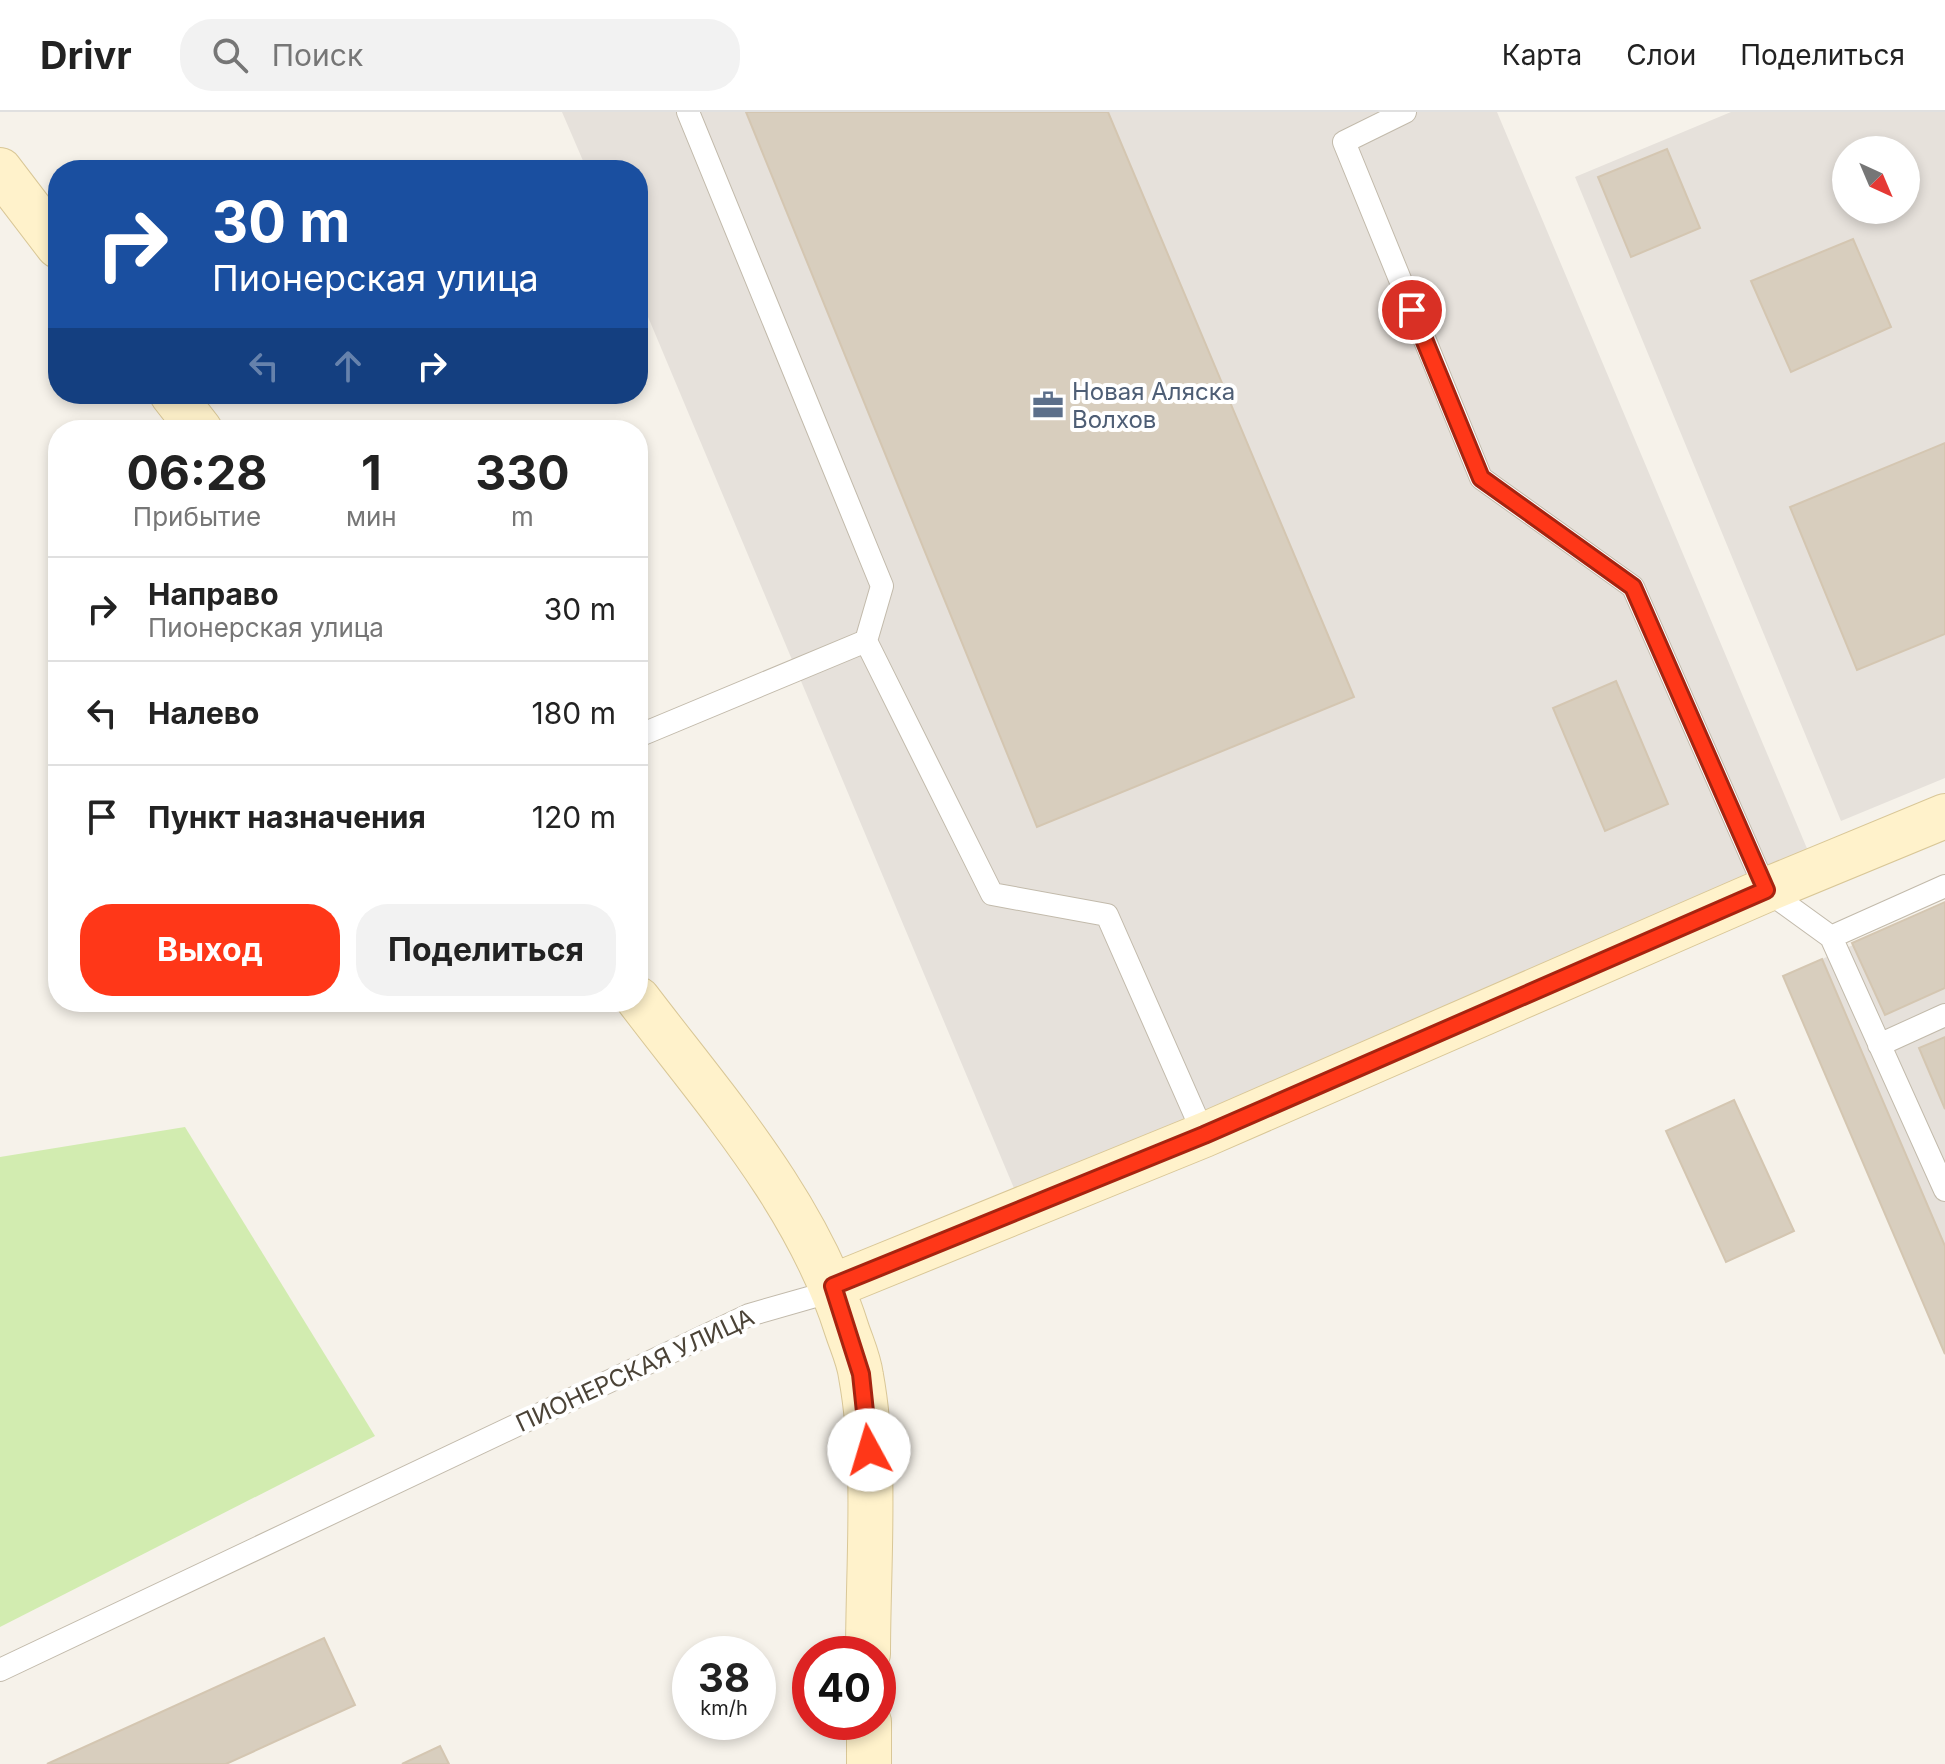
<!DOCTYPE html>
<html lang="ru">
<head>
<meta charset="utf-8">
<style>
	:root { --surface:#fff; --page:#f2f2f2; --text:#222; --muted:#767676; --line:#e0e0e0; --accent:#ff3718 }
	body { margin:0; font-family:Inter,sans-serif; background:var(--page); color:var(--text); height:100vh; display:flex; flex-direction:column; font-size:30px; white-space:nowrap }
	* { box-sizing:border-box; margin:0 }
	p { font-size:26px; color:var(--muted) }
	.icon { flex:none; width:44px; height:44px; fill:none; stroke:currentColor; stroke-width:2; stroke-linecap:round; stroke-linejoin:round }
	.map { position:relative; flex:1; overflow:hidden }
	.sheet { position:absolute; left:48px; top:308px; width:600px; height:592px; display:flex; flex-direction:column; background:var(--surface); border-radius:32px; box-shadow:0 4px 12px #0003 }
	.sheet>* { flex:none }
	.guide { position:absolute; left:48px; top:48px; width:600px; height:244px; border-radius:32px; box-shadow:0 4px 12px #0003; background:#1a4fa0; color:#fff; overflow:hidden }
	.needle { width:52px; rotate:136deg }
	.tools { position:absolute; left:1832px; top:24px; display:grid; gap:16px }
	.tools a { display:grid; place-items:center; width:88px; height:88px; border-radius:50%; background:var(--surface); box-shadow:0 4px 12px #0003; font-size:40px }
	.speed { position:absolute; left:672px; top:1524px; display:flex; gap:16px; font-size:40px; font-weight:700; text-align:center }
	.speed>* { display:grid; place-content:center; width:104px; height:104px; border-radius:50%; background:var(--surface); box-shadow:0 4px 12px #0003; line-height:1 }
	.speed small { font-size:20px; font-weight:400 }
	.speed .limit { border:12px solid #d22; background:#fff; color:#111 }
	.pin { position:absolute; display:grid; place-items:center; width:68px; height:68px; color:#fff; margin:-34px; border:4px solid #fff; border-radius:50%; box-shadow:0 2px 8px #0007 }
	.me { position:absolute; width:88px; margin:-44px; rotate:354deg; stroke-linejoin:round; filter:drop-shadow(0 0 6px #0008) }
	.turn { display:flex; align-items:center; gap:28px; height:168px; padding:0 32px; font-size:36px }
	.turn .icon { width:104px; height:104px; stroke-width:2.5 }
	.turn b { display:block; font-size:56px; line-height:68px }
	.lanes { display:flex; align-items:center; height:76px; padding:0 32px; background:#0003; justify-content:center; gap:40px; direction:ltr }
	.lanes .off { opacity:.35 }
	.eta { display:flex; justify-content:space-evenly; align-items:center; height:136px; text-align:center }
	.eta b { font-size:48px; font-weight:700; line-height:56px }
	.button { display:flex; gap:16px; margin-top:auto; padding:16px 32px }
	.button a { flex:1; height:92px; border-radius:32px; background:var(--accent); color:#fff; font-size:32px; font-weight:700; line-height:92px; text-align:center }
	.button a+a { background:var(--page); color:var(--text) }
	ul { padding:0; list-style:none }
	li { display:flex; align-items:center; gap:24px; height:104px; padding:0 32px; border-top:2px solid var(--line) }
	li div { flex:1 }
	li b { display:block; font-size:30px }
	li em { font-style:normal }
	header { display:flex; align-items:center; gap:48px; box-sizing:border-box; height:112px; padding:0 40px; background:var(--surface); border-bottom:2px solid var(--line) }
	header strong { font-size:38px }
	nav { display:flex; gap:44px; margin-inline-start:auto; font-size:28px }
	.search { width:560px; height:72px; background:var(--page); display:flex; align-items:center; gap:20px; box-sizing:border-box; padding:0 28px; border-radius:32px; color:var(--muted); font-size:30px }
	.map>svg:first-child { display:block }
	.industrial { fill:#e6e1db; fill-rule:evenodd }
	.green { fill:#d2ecb0 }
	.building { fill:#d8cebe; stroke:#d4c6b1; stroke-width:2 }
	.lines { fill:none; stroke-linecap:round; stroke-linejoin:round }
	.lane-casing { stroke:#c2baab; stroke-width:24 }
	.secondary-casing { stroke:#d9c797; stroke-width:46 }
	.lane { stroke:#fff; stroke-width:22 }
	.secondary { stroke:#fff2cb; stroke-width:44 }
	.route-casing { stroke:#a62410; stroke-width:20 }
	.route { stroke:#ff3718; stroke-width:14 }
	.labels { text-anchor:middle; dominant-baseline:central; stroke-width:8; stroke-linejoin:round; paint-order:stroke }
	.service-label { font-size:24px; fill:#4e5e75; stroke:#fff; text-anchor:start }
	.street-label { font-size:24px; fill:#4b4337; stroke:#fff }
</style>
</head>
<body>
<header>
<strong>Drivr</strong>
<div class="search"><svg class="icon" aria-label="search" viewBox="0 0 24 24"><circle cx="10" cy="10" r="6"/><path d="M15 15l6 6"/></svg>Поиск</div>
<nav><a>Карта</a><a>Слои</a><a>Поделиться</a></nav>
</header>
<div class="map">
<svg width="1945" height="1652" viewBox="0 0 1945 1652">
	<rect width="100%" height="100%" fill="#f6f2ea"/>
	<path class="industrial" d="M562,0h935l314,746 -795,335 -378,-900v-123h-51z
		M1731,0h214v666l-104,43 -266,-644zM1846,38h60v60h-60z
		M1945,791v441l-160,-368z"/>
	<path class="green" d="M185,1015l190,309 -375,191v-470z"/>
	<path class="building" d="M746,0h362l246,585 -317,130z
		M1667,37l33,79 -69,29 -33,-80z
		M1853,127l38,88 -100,45 -40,-91z
		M1945,331v191l-88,36 -67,-163z
		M1616,569l52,123 -63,27 -52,-123z
		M1945,790v86l-60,27 -33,-72z
		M1822,847l123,287v108l-162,-378z
		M1945,925v72l-26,-61z
		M1734,988l60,131 -68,31 -60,-131z
		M324,1526l31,67 -129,59h-179z
		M440,1634l9,18h-47z"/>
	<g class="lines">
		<defs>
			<path id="lane" d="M1405,0l-61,30 137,336 152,109 133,303 65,47 114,253
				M866,529l126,253 115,21 97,220
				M638,624l228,-95 16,-55 -194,-474
				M1831,825l114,-51
				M1879,933l66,-30
				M0,1558l749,-355 63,-18 21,-11"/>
			<path id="secondary" d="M0,58l58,76
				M172,282l28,36
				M638,887c79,104 169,204 209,331 5,15 12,30 14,46 16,87 7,189 7,278
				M833,1174l371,-151 562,-245 179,-74
				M869,1610v42"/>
		</defs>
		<use href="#lane" class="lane-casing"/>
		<use href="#secondary" class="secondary-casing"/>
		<use href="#lane" class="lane"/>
		<use href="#secondary" class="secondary"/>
	</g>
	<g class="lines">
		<defs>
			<path id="route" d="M869,1338l-8,-76 -28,-88 371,-151 562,-245 -133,-303 -152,-109 -69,-168"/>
		</defs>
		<use href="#route" class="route-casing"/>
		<use href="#route" class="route"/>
	</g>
	<defs>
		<symbol id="office-bare" viewBox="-9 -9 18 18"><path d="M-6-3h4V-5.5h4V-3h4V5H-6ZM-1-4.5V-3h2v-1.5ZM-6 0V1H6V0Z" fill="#5c6f8a" stroke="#fff" stroke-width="2.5" paint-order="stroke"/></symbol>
	</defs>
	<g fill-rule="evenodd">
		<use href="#office-bare" x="1026" y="271" width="44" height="44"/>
	</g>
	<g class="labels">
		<g class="service-label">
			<text x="1072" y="279">Новая Аляска<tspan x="1072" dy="28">Волхов</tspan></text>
		</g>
		<g class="street-label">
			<text transform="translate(635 1258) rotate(-25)">ПИОНЕРСКАЯ УЛИЦА</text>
		</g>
	</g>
</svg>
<div class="tools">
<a><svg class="needle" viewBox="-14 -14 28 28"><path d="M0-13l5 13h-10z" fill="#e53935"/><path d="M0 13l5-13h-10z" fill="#767676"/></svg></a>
</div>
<div class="speed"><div>38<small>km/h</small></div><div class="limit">40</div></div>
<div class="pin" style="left:1412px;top:198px;background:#d93025"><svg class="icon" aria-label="arrive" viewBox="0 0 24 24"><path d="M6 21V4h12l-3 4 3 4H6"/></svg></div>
<svg class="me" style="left:869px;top:1338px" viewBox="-20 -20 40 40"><circle r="19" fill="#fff"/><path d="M0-13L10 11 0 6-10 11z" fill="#ff3718"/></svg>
<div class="guide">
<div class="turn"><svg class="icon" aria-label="right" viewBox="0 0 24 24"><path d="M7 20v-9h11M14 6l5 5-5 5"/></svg><div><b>30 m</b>Пионерская улица</div></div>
<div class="lanes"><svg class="icon off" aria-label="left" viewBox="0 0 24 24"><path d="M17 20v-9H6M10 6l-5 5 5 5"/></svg><svg class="icon off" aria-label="ahead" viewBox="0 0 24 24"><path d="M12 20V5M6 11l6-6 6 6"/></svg><svg class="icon" aria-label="right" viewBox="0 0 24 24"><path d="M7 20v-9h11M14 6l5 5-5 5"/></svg></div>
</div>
<section class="sheet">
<div class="eta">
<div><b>06:28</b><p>Прибытие</p></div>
<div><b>1</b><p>мин</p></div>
<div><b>330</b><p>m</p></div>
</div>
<ul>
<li><svg class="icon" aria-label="right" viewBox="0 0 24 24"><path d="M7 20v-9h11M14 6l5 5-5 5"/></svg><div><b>Направо</b><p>Пионерская улица</p></div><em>30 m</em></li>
<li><svg class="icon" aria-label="left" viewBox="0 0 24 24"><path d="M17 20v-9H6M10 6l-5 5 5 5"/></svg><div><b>Налево</b></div><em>180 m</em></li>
<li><svg class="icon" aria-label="arrive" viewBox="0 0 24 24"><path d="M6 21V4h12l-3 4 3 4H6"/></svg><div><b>Пункт назначения</b></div><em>120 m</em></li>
</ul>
<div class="button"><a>Выход</a><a>Поделиться</a></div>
</section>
</div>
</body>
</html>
